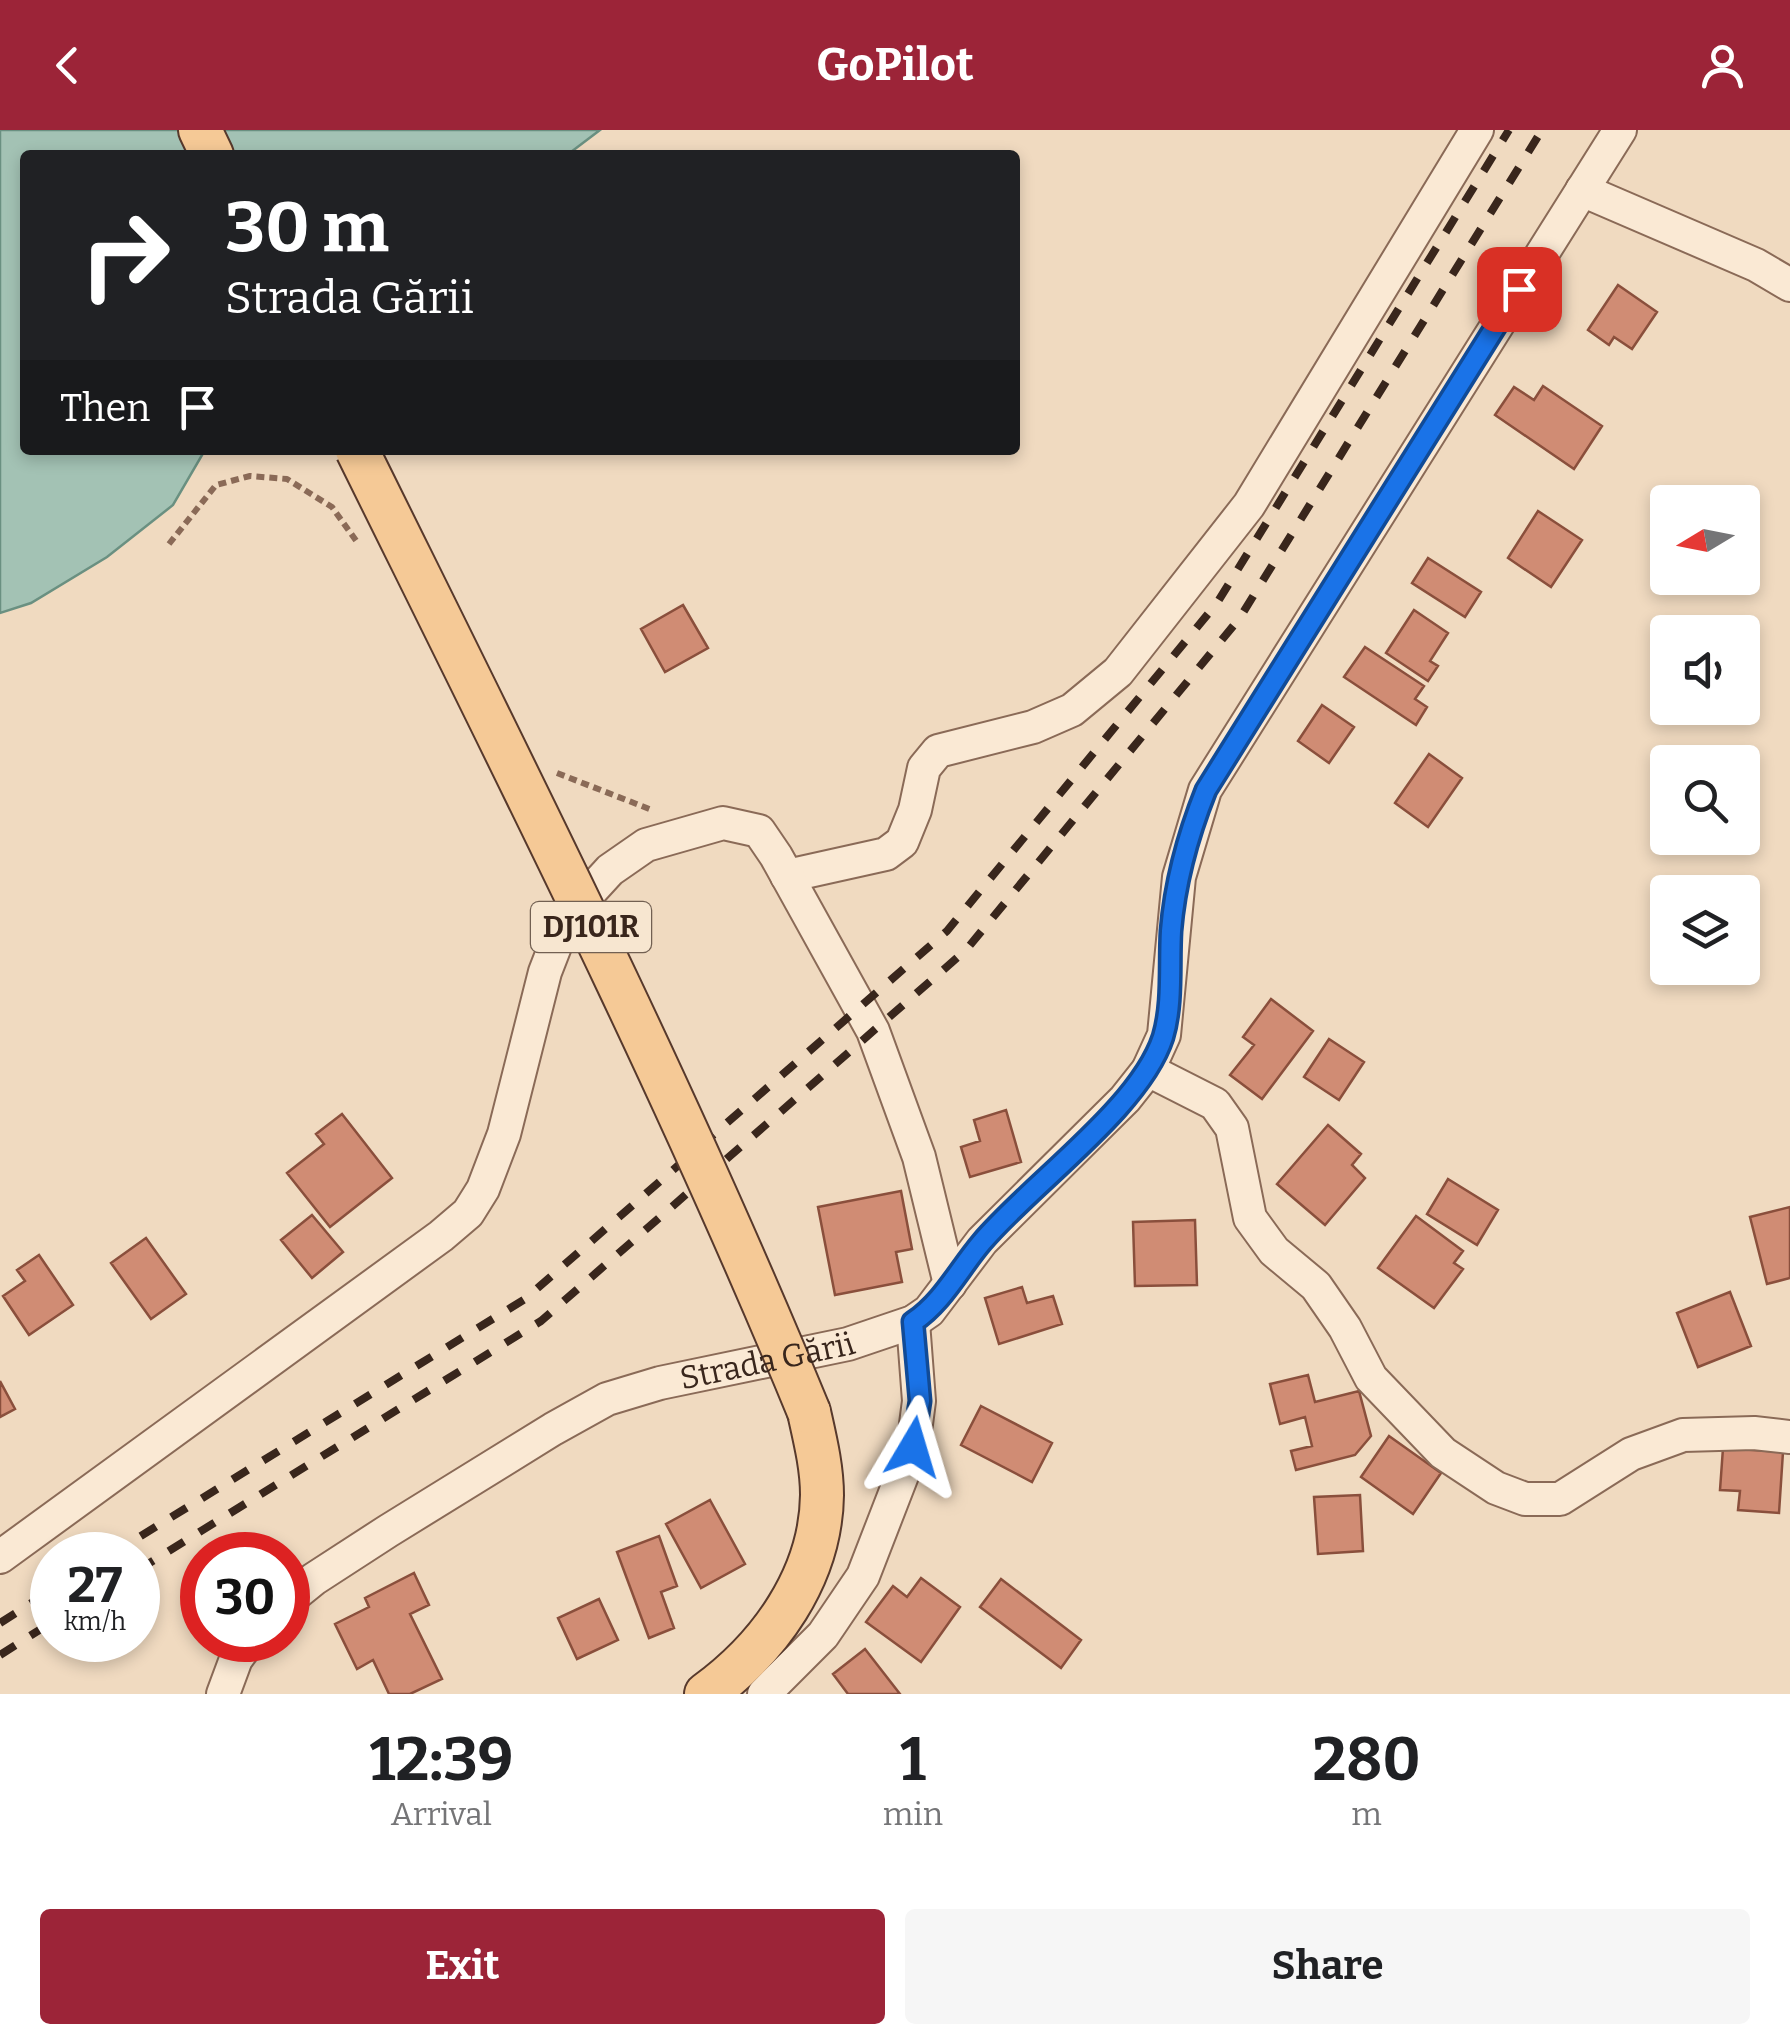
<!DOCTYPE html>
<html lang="en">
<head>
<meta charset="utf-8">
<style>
	:root { --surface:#fff; --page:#f6f6f6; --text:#202124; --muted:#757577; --accent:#9c2438 }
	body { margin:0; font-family:Bitter,serif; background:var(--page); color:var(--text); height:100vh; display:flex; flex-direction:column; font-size:38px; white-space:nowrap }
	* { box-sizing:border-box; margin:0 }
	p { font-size:32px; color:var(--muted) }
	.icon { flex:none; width:55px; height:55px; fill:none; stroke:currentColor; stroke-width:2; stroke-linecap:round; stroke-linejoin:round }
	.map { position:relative; height:1564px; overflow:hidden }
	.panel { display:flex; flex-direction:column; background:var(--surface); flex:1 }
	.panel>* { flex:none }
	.guide { position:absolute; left:20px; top:20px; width:1000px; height:305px; border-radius:10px; box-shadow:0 5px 15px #0003; background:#202124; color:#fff; overflow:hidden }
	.needle { width:65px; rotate:260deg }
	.controls { position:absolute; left:1650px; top:355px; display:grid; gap:20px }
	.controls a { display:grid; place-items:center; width:110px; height:110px; border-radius:10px; background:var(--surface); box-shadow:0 5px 15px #0003; font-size:50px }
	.speed { position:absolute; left:30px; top:1402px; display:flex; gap:20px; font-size:50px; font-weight:700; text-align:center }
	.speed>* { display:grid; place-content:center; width:130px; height:130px; border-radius:50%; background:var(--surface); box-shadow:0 5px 15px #0003; line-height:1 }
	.speed small { font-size:25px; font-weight:400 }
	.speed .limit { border:15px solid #d22; background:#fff; color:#111 }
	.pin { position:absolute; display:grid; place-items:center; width:85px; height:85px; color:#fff; margin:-42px; border-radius:20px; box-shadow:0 5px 15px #0006 }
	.me { position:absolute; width:110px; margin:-55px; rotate:7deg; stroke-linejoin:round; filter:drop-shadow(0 0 8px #0008) }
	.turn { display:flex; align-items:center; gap:35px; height:210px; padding:0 40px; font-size:45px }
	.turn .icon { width:130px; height:130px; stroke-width:2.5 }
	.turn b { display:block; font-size:70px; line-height:85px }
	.then { display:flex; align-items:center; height:95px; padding:0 40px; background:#0003; gap:20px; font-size:38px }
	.eta { display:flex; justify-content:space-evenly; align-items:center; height:170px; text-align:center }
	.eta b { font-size:60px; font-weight:700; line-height:70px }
	.primary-button { display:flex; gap:20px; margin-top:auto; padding:20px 40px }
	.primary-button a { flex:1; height:115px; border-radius:10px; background:var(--accent); color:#fff; font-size:40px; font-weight:700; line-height:115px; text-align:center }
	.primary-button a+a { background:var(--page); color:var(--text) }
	header { display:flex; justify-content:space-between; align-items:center; height:130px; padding:0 40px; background:var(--accent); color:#fff; font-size:45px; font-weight:700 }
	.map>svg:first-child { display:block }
	.water { fill:#a3c2b4; stroke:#6a9081; stroke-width:2.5 }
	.building { fill:#d08c74; stroke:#8a4f3c; stroke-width:2.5 }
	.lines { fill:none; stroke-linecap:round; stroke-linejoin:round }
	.minor-casing { stroke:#8a6a57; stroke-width:36 }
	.major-casing { stroke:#57392c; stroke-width:46 }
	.path { stroke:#8a6a57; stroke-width:6; stroke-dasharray:8 5; stroke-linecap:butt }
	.minor { stroke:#fae9d4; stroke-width:32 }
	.major { stroke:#f5c996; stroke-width:42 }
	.rail { stroke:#39261c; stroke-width:8; stroke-dasharray:18 18; stroke-linecap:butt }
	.major-bridge-casing { stroke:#57392c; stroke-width:46; stroke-linecap:butt }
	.major-bridge { stroke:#f5c996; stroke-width:42 }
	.route-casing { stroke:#114b97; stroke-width:25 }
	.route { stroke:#1a73e8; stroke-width:18 }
	.labels { text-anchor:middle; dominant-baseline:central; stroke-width:8; stroke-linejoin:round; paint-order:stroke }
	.shield { fill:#f7e6d0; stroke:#726052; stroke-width:2.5 }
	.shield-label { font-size:30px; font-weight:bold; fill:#39261c }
	.street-label { font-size:32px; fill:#39261c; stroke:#f7e6d0 }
</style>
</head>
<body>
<header><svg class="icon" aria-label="back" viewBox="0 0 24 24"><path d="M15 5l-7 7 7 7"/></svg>GoPilot<svg class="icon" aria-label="person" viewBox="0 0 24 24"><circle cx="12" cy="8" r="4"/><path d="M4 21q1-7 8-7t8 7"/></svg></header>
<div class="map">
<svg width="1790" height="1564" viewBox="0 0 1790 1564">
	<rect width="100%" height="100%" fill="#f0dac0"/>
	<path class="water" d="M0,0h600l-33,25h-542v295h180l-32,55 -66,52 -76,46 -31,10z"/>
	<path class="building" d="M1618,155l39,27 -25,37 -18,-12 -5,8 -21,-15z
		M1543,256l59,40 -28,43 -79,-54 19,-28 20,13z
		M1538,381l44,29 -31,47 -43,-29z
		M1428,428l53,34 -16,25 -53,-34z
		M683,475l25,43 -43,24 -24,-43z
		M1414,480l34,23 -18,28 8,5 -10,15 -42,-28z
		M1365,517l59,39 -9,13 12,8 -11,18 -72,-48z
		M1322,575l32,22 -25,36 -31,-22z
		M1429,624l33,24 -34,49 -33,-24z
		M1271,869l42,32 -51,68 -32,-24 24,-30 -11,-8z
		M1329,909l35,23 -25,38 -35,-23z
		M1006,980l15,52 -51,15 -9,-30 19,-6 -6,-21z
		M342,984l50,64 -62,49 -43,-54 37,-29 -8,-10z
		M1328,995l33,29 -9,11 13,13 -40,47 -48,-41z
		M1448,1049l50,31 -21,35 -50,-31z
		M901,1061l11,58 -16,3 6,30 -67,13 -17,-88z
		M1790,1077v71l-23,6 -17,-67z
		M312,1085l31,37 -31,26 -31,-38z
		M1416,1086l47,35 -9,12 9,6 -29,39 -56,-40z
		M1195,1090l2,65 -62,1 -2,-64z
		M146,1108l40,56 -35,25 -40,-56z
		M39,1125l34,50 -44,30 -26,-39 22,-15 -8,-11z
		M1022,1157l5,16 26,-7 9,28 -63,20 -14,-46z
		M1730,1162l21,54 -53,21 -21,-54z
		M1308,1245l7,27 44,-11 12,45 -16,19 -59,15 -5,-19 21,-5 -7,-29 -25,7 -10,-40z
		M0,1251l15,28 -15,8z
		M981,1276l71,37 -20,39 -71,-37z
		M1389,1306l52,37 -28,41 -52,-37z
		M1723,1318l60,4 -4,61 -41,-3 2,-19 -20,-1z
		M1360,1365l3,56 -45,3 -4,-57z
		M710,1370l35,64 -44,24 -35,-64z
		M659,1406l18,50 -16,6 13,36 -25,10 -32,-86z
		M414,1443l15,32 -19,9 32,65 -32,15h-21l-16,-34 -16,9 -22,-45 34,-17 -4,-9z
		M921,1448l39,29 -39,55 -55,-40 27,-36 14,11z
		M1001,1449l80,61 -20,28 -81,-61z
		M599,1469l19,41 -41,19 -19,-41z
		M865,1519l35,45h-52l-15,-20z"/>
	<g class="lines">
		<defs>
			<g id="minor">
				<path d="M1582,60l174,75 34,20"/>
				<path d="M787,746l99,-22 16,-12 13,-32 9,-42 14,-17 95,-24 39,-17 46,-38 131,-167 228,-375"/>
				<path d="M1148,940l67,34 17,24 18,90 24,33 42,35 29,42 26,50 72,75 53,35 29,11h35l71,-45 52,-19 71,-2 36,4"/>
				<path d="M0,1427l441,-321 27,-23 15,-24 21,-55 41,-162 21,-54 44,-48 36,-25 77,-22 36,8 17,25 97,175 46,126 31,127"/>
				<path id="s1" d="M288,1470l26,-21 74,-48 165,-102 54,-30 53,-16 188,-39 65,-22 16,-11 53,-70 143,-142 23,-29 16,-35 15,-158 26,-87 415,-660"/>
				<path d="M223,1564l13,-35 14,-19"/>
				<path d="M764,1564l59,-59 40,-59 50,-129 6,-46 -6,-79"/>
			</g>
			<path id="major" d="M200,0l12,25
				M706,1564c63,-46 115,-117 116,-199 0,-28 -7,-56 -13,-83"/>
		</defs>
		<use href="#minor" class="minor-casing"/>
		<use href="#major" class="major-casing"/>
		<path class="path" d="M169,414l47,-59 34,-9 37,3 45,28 25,35
			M557,643l95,37"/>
		<use href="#minor" class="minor"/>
		<use href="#major" class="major"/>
		<path class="rail" d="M110,1425l415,-256 422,-368 270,-328 292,-473
			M138,1440l403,-249 425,-371 273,-331 303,-489
			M0,1493l52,-33
			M0,1525l52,-33"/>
		<defs>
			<path id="major-bridge" d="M357,320c157,318 317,634 452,962"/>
		</defs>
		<use href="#major-bridge" class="major-bridge-casing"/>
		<use href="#major-bridge" class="major-bridge"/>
	</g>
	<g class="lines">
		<defs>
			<path id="route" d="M913,1317l7,-46 -7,-79c30,-20 46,-53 69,-80 50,-59 158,-134 181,-205 10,-33 6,-72 8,-106 4,-49 17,-96 35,-141l313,-501"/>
		</defs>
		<use href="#route" class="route-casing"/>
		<use href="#route" class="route"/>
	</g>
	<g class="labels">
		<rect class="shield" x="531" y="772" width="120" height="50" rx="8"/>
		<g class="shield-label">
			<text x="591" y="797">DJ101R</text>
		</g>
		<g class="street-label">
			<text stroke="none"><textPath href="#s1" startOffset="542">Strada Gării</textPath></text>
		</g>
	</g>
</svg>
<div class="controls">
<a><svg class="needle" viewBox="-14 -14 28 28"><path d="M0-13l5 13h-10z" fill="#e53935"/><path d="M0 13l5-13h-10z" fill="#757577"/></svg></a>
<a><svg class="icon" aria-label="sound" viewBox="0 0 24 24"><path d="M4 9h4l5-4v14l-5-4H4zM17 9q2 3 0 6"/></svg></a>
<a><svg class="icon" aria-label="search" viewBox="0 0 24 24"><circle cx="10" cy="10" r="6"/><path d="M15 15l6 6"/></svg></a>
<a><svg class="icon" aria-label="layers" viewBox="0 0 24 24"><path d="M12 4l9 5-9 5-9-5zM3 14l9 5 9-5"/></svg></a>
</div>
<div class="speed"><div>27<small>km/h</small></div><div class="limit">30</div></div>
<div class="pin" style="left:1519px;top:159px;background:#d93025"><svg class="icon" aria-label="arrive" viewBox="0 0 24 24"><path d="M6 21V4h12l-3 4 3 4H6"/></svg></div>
<svg class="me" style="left:913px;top:1317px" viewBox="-20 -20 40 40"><path d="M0-17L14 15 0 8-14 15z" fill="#1a73e8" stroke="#fff" stroke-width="4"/></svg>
<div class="guide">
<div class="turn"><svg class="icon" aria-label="right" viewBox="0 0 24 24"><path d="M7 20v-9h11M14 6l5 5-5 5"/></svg><div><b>30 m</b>Strada Gării</div></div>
<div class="then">Then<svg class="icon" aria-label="arrive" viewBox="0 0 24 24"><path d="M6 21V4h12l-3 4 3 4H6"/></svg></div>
</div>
</div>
<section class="panel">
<div class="eta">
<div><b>12:39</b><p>Arrival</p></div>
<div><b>1</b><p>min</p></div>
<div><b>280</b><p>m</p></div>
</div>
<div class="primary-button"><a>Exit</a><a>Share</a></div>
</section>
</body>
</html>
